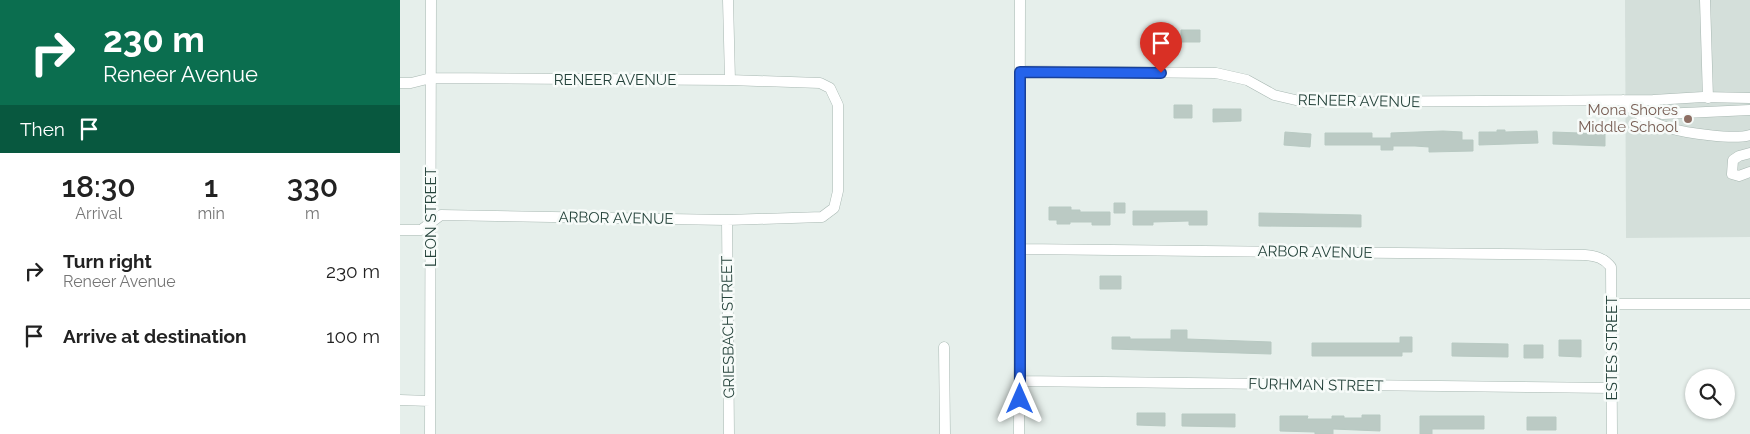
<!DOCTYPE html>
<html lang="en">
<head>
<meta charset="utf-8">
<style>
	:root { --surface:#fff; --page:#f6f6f6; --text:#222; --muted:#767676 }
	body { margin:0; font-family:Raleway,sans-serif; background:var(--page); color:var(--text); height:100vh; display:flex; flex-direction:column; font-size:19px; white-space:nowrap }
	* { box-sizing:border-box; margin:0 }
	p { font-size:16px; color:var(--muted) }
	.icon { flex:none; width:28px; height:28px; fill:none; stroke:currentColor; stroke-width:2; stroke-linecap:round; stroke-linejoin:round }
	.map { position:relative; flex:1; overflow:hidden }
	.details { display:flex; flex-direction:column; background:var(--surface); width:400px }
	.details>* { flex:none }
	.top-card { background:#0b6e4f; color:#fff; overflow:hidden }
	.controls { position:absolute; left:1285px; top:369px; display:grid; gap:10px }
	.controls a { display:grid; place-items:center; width:50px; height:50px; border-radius:50%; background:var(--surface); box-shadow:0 1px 4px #0004; font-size:25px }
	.pin { position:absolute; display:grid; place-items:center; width:42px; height:42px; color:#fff; margin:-51px -21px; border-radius:50% 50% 50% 0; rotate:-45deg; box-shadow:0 0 5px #0007 }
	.pin .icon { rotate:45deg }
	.me { position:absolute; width:55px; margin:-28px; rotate:0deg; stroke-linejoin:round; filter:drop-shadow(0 0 4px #0008) }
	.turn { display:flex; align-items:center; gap:18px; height:105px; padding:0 20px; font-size:22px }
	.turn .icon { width:65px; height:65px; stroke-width:2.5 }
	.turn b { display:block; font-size:35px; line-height:42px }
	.then { display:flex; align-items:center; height:48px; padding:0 20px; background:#0003; gap:10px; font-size:19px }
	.eta { display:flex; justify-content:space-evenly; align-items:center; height:85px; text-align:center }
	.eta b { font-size:30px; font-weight:600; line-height:35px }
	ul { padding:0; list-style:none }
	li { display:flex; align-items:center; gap:15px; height:65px; padding:0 20px }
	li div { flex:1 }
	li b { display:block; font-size:19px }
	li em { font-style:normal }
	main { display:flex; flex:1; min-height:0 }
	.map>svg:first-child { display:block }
	.built { fill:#d4dfda }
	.building { fill:#bbcac4; stroke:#b8c9c2 }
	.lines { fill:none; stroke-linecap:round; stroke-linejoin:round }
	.minor-casing { stroke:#a8b8b2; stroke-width:11 }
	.minor { stroke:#fff; stroke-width:10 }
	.route-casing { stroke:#184099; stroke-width:12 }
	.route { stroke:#2563eb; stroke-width:9 }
	.education-dot { fill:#8d6e63; stroke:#f7fbf9; stroke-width:2 }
	.labels { text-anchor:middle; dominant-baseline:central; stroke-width:5; stroke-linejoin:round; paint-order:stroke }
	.street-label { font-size:15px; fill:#24423a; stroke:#f7fbf9 }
	.education-label { font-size:15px; fill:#785e54; stroke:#f7fbf9; text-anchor:end }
</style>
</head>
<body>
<main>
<section class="details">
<div class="top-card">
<div class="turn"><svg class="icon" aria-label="right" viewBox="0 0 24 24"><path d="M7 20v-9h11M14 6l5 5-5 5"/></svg><div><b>230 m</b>Reneer Avenue</div></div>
<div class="then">Then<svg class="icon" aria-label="arrive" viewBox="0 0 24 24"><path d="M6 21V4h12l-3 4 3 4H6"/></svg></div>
</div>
<div class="eta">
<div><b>18:30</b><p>Arrival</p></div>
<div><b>1</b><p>min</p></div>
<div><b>330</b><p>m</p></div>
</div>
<ul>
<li><svg class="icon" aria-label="right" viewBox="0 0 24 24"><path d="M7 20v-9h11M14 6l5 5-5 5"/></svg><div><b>Turn right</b><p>Reneer Avenue</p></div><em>230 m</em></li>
<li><svg class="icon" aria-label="arrive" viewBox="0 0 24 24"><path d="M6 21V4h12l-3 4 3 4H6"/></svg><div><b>Arrive at destination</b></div><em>100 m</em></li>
</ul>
</section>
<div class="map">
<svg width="1350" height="434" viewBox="0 0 1350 434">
	<rect width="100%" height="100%" fill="#e6efeb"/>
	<path class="built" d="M1225,0h125v237l-124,1z"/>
	<path class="building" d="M781,30h19v12h-19z
		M745,31h19l-1,13h-18z
		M774,105h18v13h-18z
		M813,109h28v12l-28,1z
		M1097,130h8v2l32,-1 1,12 -59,2v-13h18z
		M1043,131l19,1v8h11v11l-44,1v-5l-14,-1h-22v4h-12v-5h-56v-12h47v5h19v-5z
		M885,132l26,2 -1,13 -26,-2z
		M1153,132l52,2v12l-52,-2z
		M714,203h11v10h-11z
		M649,207h22v3h9v2h30v13h-18v-3h-22v2h-13v-4h-8z
		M733,211h74v14h-18v-4l-36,1v3h-20z
		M859,213l102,2v12l-102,-1z
		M700,276h21v13h-21z
		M771,330h16v9l84,3v12l-159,-5v-12h18v2h41z
		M1000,337h12v15h-10v4h-90v-13h88z
		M1159,340h22v17l-22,-1z
		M1052,343l56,1v13l-56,-1z
		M1124,345h19v13h-19z
		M737,413h28v13l-28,-1z
		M782,414h53v13l-53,-1z
		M962,415h18v16l-47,-2v5h-18v-2l-35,-1v-15h28l-1,3h25v-3h12v2h18z
		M1020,416h64v13h-52v5h-12z
		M1127,417h29v13h-29z"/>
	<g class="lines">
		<defs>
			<path id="minor" d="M328,0l2,80
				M1305,0l3,98
				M620,71l196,2 31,7 27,15 30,7 349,-2 50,-3 47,1
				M0,83h11l20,-5 299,2 90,3 10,5 8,17v86l-4,17 -12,9 -95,3 -286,-5 -20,15h-21
				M1223,100c10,13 30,24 46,28 17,5 65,12 81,7
				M1253,100l2,7 7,7 88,-4
				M1350,153l-11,3 -6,4 -1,14 7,2 11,-4
				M327,220l2,214
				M620,249l565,6c11,1 19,3 26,12l1,167
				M1212,304h138
				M544,347l1,87
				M620,381l592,7
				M0,400l30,1
				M30,434l1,-434
				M619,434l1,-434"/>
		</defs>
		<use href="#minor" class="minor-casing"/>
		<use href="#minor" class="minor"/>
	</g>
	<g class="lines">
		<defs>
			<path id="route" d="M620,399v-327l141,1"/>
		</defs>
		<use href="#route" class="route-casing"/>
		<use href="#route" class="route"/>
	</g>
	<circle class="education-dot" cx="1288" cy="119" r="5"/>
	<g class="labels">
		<g class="street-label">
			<text x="215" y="80">RENEER AVENUE</text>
			<text transform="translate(959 101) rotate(1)">RENEER AVENUE</text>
			<text transform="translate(31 217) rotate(-90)">LEON STREET</text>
			<text transform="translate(216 218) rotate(1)">ARBOR AVENUE</text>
			<text transform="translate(915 252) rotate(1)">ARBOR AVENUE</text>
			<text transform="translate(328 327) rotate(-91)">GRIESBACH STREET</text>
			<text transform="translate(1212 348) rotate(-90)">ESTES STREET</text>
			<text transform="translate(916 385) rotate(1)">FURHMAN STREET</text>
		</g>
		<g class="education-label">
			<text x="1278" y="110">Mona Shores<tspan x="1278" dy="17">Middle School</tspan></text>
		</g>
	</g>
</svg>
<div class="controls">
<a><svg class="icon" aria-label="search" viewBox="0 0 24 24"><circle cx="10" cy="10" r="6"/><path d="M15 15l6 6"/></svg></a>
</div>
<div class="pin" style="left:761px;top:73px;background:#d93025"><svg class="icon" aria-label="arrive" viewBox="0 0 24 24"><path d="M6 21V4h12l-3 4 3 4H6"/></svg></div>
<svg class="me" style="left:620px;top:399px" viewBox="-20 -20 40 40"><path d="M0-17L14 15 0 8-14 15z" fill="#2563eb" stroke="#fff" stroke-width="4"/></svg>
</div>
</main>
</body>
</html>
